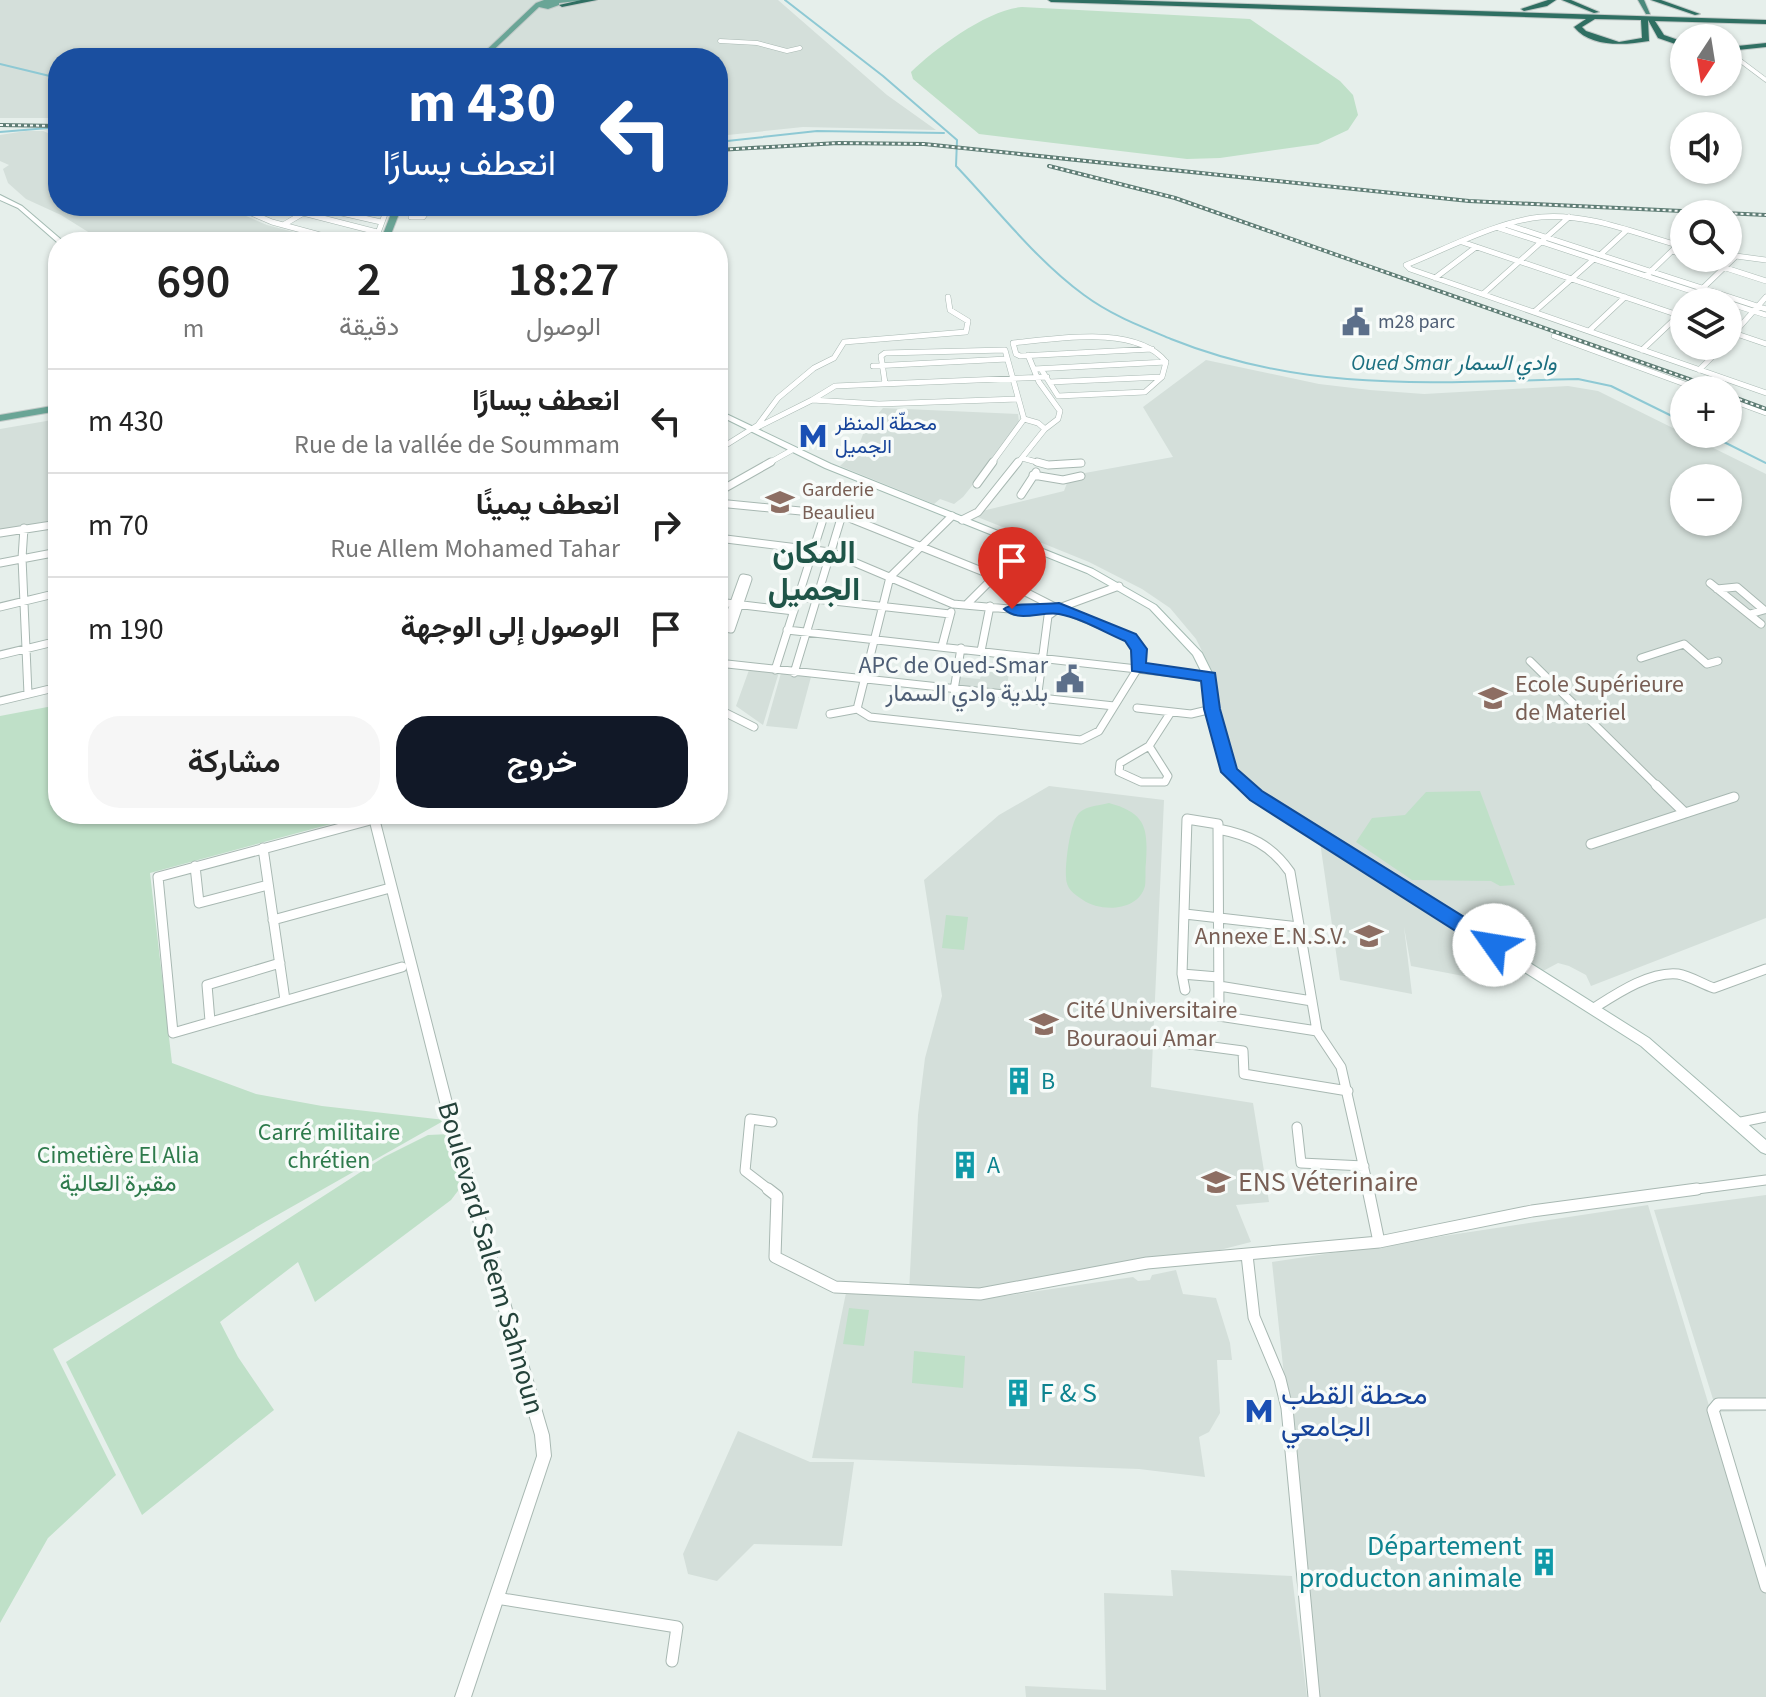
<!DOCTYPE html>
<html lang="ar">
<head>
<meta charset="utf-8">
<style>
	:root { --surface:#fff; --page:#f6f6f6; --text:#222; --muted:#767676; --line:#e0e0e0; --accent:#111827 }
	body { margin:0; font-family:"Source Sans 3",Vazirmatn,sans-serif; background:var(--page); color:var(--text); direction:rtl; height:100vh; display:flex; flex-direction:column; font-size:30px; white-space:nowrap }
	* { box-sizing:border-box; margin:0 }
	p { font-size:26px; color:var(--muted) }
	.icon { flex:none; width:44px; height:44px; fill:none; stroke:currentColor; stroke-width:2; stroke-linecap:round; stroke-linejoin:round }
	.map { position:relative; flex:1; overflow:hidden; direction:ltr }
	.sheet { position:absolute; left:48px; top:232px; width:680px; height:592px; display:flex; flex-direction:column; background:var(--surface); border-radius:32px; box-shadow:0 2px 6px #0004; direction:rtl }
	.sheet>* { flex:none }
	.guide { position:absolute; left:48px; top:48px; width:680px; height:168px; border-radius:32px; box-shadow:0 2px 6px #0004; direction:rtl; background:#1a4fa0; color:#fff; overflow:hidden }
	.needle { width:52px; rotate:192deg }
	.fabs { position:absolute; left:1670px; top:24px; display:grid; gap:16px }
	.fabs a { display:grid; place-items:center; width:72px; height:72px; border-radius:50%; background:var(--surface); box-shadow:0 2px 6px #0004; font-size:40px }
	.pin { position:absolute; display:grid; place-items:center; width:68px; height:68px; color:#fff; margin:-82px -34px; border-radius:50% 50% 50% 0; rotate:-45deg; box-shadow:0 0 8px #0007 }
	.pin .icon { rotate:45deg }
	.me { position:absolute; width:88px; margin:-44px; rotate:302deg; stroke-linejoin:round; filter:drop-shadow(0 0 6px #0008) }
	.turn { display:flex; align-items:center; gap:28px; height:168px; padding:0 40px; font-size:36px }
	.turn .icon { width:104px; height:104px; stroke-width:2.5 }
	.turn b { display:block; font-size:56px; line-height:68px }
	.eta { display:flex; justify-content:space-evenly; align-items:center; height:136px; text-align:center }
	.eta b { font-size:48px; font-weight:600; line-height:56px }
	.button { display:flex; gap:16px; margin-top:auto; padding:16px 40px }
	.button a { flex:1; height:92px; border-radius:32px; background:var(--accent); color:#fff; font-size:32px; font-weight:600; line-height:92px; text-align:center }
	.button a+a { background:var(--page); color:var(--text) }
	ul { padding:0; list-style:none }
	li { display:flex; align-items:center; gap:24px; height:104px; padding:0 40px; border-top:2px solid var(--line) }
	li div { flex:1 }
	li b { display:block; font-size:30px }
	li em { font-style:normal }
	.map>svg:first-child { display:block }
	.built { fill:#d4dfda; fill-rule:evenodd }
	.green { fill:#bfe0c8 }
	.lines { fill:none; stroke-linecap:round; stroke-linejoin:round }
	.stream { stroke:#8ec9d4; stroke-width:2 }
	.minor-far4-casing { stroke:#a8b8b2; stroke-width:5 }
	.minor-far3-casing { stroke:#a8b8b2; stroke-width:6 }
	.minor-far2-casing { stroke:#a8b8b2; stroke-width:9 }
	.minor-far1-casing { stroke:#a8b8b2; stroke-width:11 }
	.minor-casing { stroke:#a8b8b2; stroke-width:13 }
	.tertiary-casing { stroke:#a8b8b2; stroke-width:2 }
	.secondary-casing { stroke:#a4bbb3; stroke-width:2 }
	.primary-casing { stroke:#c2cac8; stroke-width:2 }
	.trunk-casing { stroke:#c2cac8; stroke-width:2 }
	.motorway-casing { stroke:#c2cac8; stroke-width:2 }
	.minor-far4 { stroke:#fff; stroke-width:4 }
	.minor-far3 { stroke:#fff; stroke-width:5 }
	.minor-far2 { stroke:#fff; stroke-width:7 }
	.minor-far1 { stroke:#fff; stroke-width:9 }
	.minor { stroke:#fff; stroke-width:11 }
	.tertiary { fill:#fff; fill-rule:evenodd }
	.secondary { fill:#fff; fill-rule:evenodd }
	.primary { fill:#6aa596; fill-rule:evenodd }
	.trunk { fill:#4c8a7c; fill-rule:evenodd }
	.motorway { fill:#2f6f62; fill-rule:evenodd }
	.rail-casing { stroke:#5f7d75; stroke-width:4 }
	.rail { stroke:#f7fbf9; stroke-width:2; stroke-dasharray:3; stroke-linecap:butt }
	.route { fill:#1a73e8; stroke:#114b97; stroke-width:2 }
	.labels { text-anchor:middle; dominant-baseline:central; stroke-width:7; stroke-linejoin:round; paint-order:stroke }
	.far-service-label { font-size:20px; fill:#4e5e75; stroke:#f7fbf9; text-anchor:start }
	.far-transit-label { font-size:20px; fill:#164399; stroke:#f7fbf9; text-anchor:start }
	.far-education-label { font-size:20px; fill:#785e54; stroke:#f7fbf9; text-anchor:start }
	.far-water-label { font-size:22px; font-style:italic; fill:#1c6f80; stroke:#f7fbf9 }
	.service-label { font-size:24px; fill:#4e5e75; stroke:#f7fbf9; text-anchor:end }
	.education-label { font-size:24px; fill:#785e54; stroke:#f7fbf9; text-anchor:start }
	.culture-label { font-size:24px; fill:#0d838f; stroke:#f7fbf9; text-anchor:start }
	.park-label { font-size:24px; fill:#2d7a4b; stroke:#f7fbf9 }
	.near-education-label { font-size:28px; fill:#785e54; stroke:#f7fbf9; text-anchor:start }
	.near-street-label { font-size:28px; fill:#24423a; stroke:#f7fbf9 }
	.near-culture-label { font-size:28px; fill:#0d838f; stroke:#f7fbf9; text-anchor:start }
	.near-transit-label { font-size:28px; fill:#164399; stroke:#f7fbf9; text-anchor:start }
	.district-label { font-size:32px; font-weight:bold; fill:#1f5548; stroke:#f7fbf9 }
</style>
</head>
<body>
<div class="map">
<svg width="1766" height="1697" viewBox="0 0 1766 1697">
	<rect width="100%" height="100%" fill="#e6efeb"/>
	<path class="built" d="M0,0h778l109,95 49,35 -133,-3 -85,9v-78h-660v60h-58z
		M26,131h17l15,6v69h165l44,19 65,17h-235l4,-2 -40,-25 -35,-16 -18,-16 -5,-14 6,-4 -9,-4v-26z
		M1206,360l113,24 51,6 54,4 144,-8 30,5 168,83v444l-175,68 -5,-11 -17,-9 -11,-3 -15,8 -291,-185 -19,-25 -21,-90 -16,-32 -26,-31 -28,-19 -53,-27 -119,-48 94,-23 3,-8 18,-10 88,-16 -30,-50zM1684,478h44v44h-44z
		M883,408l135,6 1,8 -7,14 -49,61 -9,7 -14,-5 -6,5 -94,-38 17,-16 8,-21z
		M58,419v24l-7,15 7,8v53l-58,12v-102z
		M749,670l30,2 -16,53 -27,-19z
		M982,671l27,3 -4,20 -49,-8 2,-9 22,2z
		M781,673l30,4 -14,52 -31,-3z
		M1049,786l115,14 -13,287 102,16 16,99 -33,3 15,37 -51,13 -232,37h-59l9,-177 7,-57 17,-62 -18,-116 75,-65z
		M1320,842l153,96 6,41 -68,-13 -7,-39 8,67 -72,-14z
		M1766,1195v216l-49,1 -63,-202z
		M1648,1205l118,388v104h-448l-46,-435z
		M1176,1270l7,24 33,4 14,45 2,17h-15l3,53 -11,19 -10,5 6,40 -66,-8 -327,-11 34,-165 131,7 156,-23 5,4 12,-1 2,-5z
		M738,1431l72,31h44l-12,84 -88,-2 -37,37 -29,-7 -5,-20z
		M1171,1570l121,6 15,121h-281l-1,-11 81,4 -2,-97 69,3z"/>
	<path class="green" d="M1022,7l228,12 90,62 13,14 5,20 -10,15 -30,14 -98,14 -33,1 -208,-25 -66,-55 -2,-7c23,-23 78,-63 111,-65z
		M58,705v109h310l-218,59 22,190 84,31 66,12 123,14 -180,102 -212,127 63,126 -68,63 -48,85v-907z
		M1480,791l35,94 -15,1 -9,-5 -79,-1 -56,-38 16,-24 33,-3 21,-23z
		M1109,803c37,10 39,25 37,59 -1,7 0,17 -1,24 -7,26 -45,26 -62,14 -9,-6 -17,-11 -17,-23 -1,-13 4,-57 14,-65 7,-6 21,-7 29,-9z
		M946,915l22,2 -4,33 -22,-2z
		M450,1134l14,49 -13,17 -136,102 -17,-40 -78,60 18,35 36,53 -132,105 -76,-153 318,-205 44,-22z
		M849,1308l20,2 -5,36 -21,-2z
		M914,1351l51,5 -2,32 -51,-5z"/>
	<g class="lines">
		<path class="stream" d="M785,0l98,76 74,64 -1,26c41,43 80,94 128,129 27,20 56,31 87,44 137,55 263,43 407,40l33,7 73,36
			M0,64l58,14
			M0,132l48,-4
			M718,142l99,-11 127,2
			M1708,434l58,29"/>
		<defs>
			<path id="minor-far4" d="M720,41l37,2 30,8 13,-3
				M1730,53l36,27"/>
			<path id="minor-far3" d="M235,206l37,16 74,20
				M311,206l70,16
				M359,206l26,6
				M303,213l74,19
				M411,217h12l8,-11
				M283,225l24,-14
				M1508,225l258,84
				M1499,228l226,74
				M375,241l13,-35
				M1462,242l222,75
				M1672,251l12,4
				M1600,255l27,-25
				M1695,258l71,23
				M1646,276l29,-28 -1,-4c-42,-12 -88,-31 -133,-27 -43,4 -95,32 -135,48l4,4 356,124
				M1435,278l41,-31
				M1703,288l33,-32 30,4
				M1483,294l86,-77
				M1728,303l38,12
				M1534,312l60,-53
				M1589,331l36,-34
				M1728,331l38,13
				M1554,336l147,54
				M1728,340l38,-43
				M1642,350l37,-35
				M1028,355l11,27 21,29 -2,8 -13,10
				M873,366l134,-7
				M1034,369l132,-7
				M1041,369l17,27 87,-4 17,-15 4,-15c-30,-38 -110,-23 -153,-19l3,11 4,2 132,-7
				M1699,370l24,-24
				M1050,382l112,-5
				M885,383l-4,-27 4,-3 120,-3 19,69 -33,45
				M1728,399l38,14
				M812,400l23,-14 212,-9
				M756,428l56,-28 67,4 139,-5
				M718,450l40,-25 20,-27 36,-30 20,-10 10,-16 122,-10 2,-11 -18,-11 -2,-13
				M58,451l-3,4 3,5
				M1022,458l22,6
				M767,464l25,-14
				M1017,464l28,-35 -7,-6 -14,-4
				M1065,464l16,-1"/>
			<path id="minor-far2" d="M1037,462l11,3 33,-2
				M1033,475l30,5 18,-4
				M977,484l16,-22
				M718,492l53,-30
				M1021,495l15,-23
				M718,503l124,12 152,61 63,32
				M962,520l16,-8 40,-50
				M56,525l2,38
				M24,528l-2,30 6,136
				M0,533l58,-9
				M718,538l112,14 123,52 80,7 26,-3 71,29 9,12 -1,19 -39,63 -18,9 -211,-23 -13,-8
				M0,563l58,-11
				M743,578l5,1 -17,50 -6,-1z
				M1710,583l51,41
				M1717,589l20,-2 27,23 -14,4
				M798,597l152,17
				M718,602l76,9
				M968,603l57,-57
				M0,607l58,-14
				M787,630l422,47
				M942,646l9,-34
				M981,651l9,-45
				M0,655l58,-14
				M1641,658l43,-14 23,20 11,-3
				M1530,661l128,126
				M718,663l396,43
				M775,670l50,-157
				M794,673l48,-158
				M954,690l7,-42
				M1037,700l11,-84 11,-8 60,-22
				M0,701l58,-14
				M1137,708l54,6 21,-5
				M718,709l36,18
				M857,709l33,-132 62,-61
				M830,714l27,-5
				M1149,746l19,30 -3,6h-24l-22,-10 1,-9z
				M1149,746l22,-34"/>
			<path id="minor-far1" d="M1656,785l29,28
				M374,819l-216,58 15,156 229,-66
				M1218,829c32,6 53,16 72,43l27,159 24,36 28,124
				M1591,844l143,-47
				M263,848l22,152
				M195,866l4,37 69,-18
				M1185,914l114,13
				M273,920l117,-32
				M1182,974l36,3
				M1219,986l93,15
				M1185,990l-3,-16 5,-155 31,5 1,192 98,15
				M1594,1008c22,-14 56,-37 84,-34 12,2 24,10 36,14l52,-19
				M210,1021l-3,-36 73,-22
				M1167,1041l76,10 1,23 104,17
				M1736,1123l30,-6
				M1297,1127l4,36 63,3
				M771,1191l-26,-20 5,-52 22,3
				M1682,1191l84,-11"/>
			<path id="minor" d="M768,1189l9,7 -2,61 60,30 145,7 167,-31 232,-21 153,-31 165,-22
				M1368,1189l11,53
				M1247,1255l7,62 26,62 7,29 27,289
				M1766,1404h-48l-5,6 53,177
				M496,1598l181,29 -5,34"/>
			<path id="tertiary" d="M368,814h10l80,312 91,309 2,21 -80,241h-16l82,-241 -2,-21 -89,-309z"/>
			<path id="secondary" d="M0,195l22,11 42,36 -6,1 -40,-35 -18,-8z
				M55,274h3v17l-4,-2z
				M718,410l113,54 262,105 63,36 46,48 12,24 3,32 18,61 25,23 389,245 117,102v14l-5,-2 -120,-106 -389,-247 -27,-27 -18,-63 -3,-32 -11,-22 -43,-46 -63,-36 -262,-105 -107,-53z"/>
			<path id="primary" d="M544,0h42l-27,3v2l-11,4 -9,-2 -54,51h-7l58,-55z
				M394,206h8l-14,36h-8z
				M58,405v6l-58,10v-6z"/>
			<path id="trunk" d="M1638,0h6l6,14h-4z"/>
			<path id="motorway" d="M581,0h16l-35,7 -3,-2z
				M1048,0h70l648,20v4l-111,-3 9,14 20,7v5l-26,-9 -10,-18 1,21c-24,4 -58,7 -75,-14l12,-8 -535,-17zM1595,19l46,1 1,18 -23,4 -33,-11 -4,-4z
				M1548,0h8l-9,6 -23,5 -3,-2z
				M1562,0h9l28,12 -5,1z
				M1651,0h10l39,14 -5,1z
				M1766,43v4l-38,4v-4z"/>
		</defs>
		<use href="#minor-far4" class="minor-far4-casing"/>
		<use href="#minor-far3" class="minor-far3-casing"/>
		<use href="#minor-far2" class="minor-far2-casing"/>
		<use href="#minor-far1" class="minor-far1-casing"/>
		<use href="#minor" class="minor-casing"/>
		<use href="#tertiary" class="tertiary-casing"/>
		<use href="#secondary" class="secondary-casing"/>
		<use href="#primary" class="primary-casing"/>
		<use href="#trunk" class="trunk-casing"/>
		<use href="#motorway" class="motorway-casing"/>
		<use href="#minor-far4" class="minor-far4"/>
		<use href="#minor-far3" class="minor-far3"/>
		<use href="#minor-far2" class="minor-far2"/>
		<use href="#minor-far1" class="minor-far1"/>
		<use href="#minor" class="minor"/>
		<use href="#tertiary" class="tertiary"/>
		<use href="#secondary" class="secondary"/>
		<use href="#primary" class="primary"/>
		<use href="#trunk" class="trunk"/>
		<use href="#motorway" class="motorway"/>
		<defs>
			<path id="rail" d="M0,125l58,1
				M718,150l120,-7 86,1 545,57 297,14
				M1049,166l126,32 545,192
				M1728,395l38,14"/>
		</defs>
		<use href="#rail" class="rail-casing"/>
		<use href="#rail" class="rail"/>
	</g>
	<path class="route" d="M1059,603l77,31 11,15 -1,14 69,10 5,36 17,60 25,22 239,149 2,5 -2,6h-14l-237,-151 -29,-28 -17,-63 -3,-28 -69,-10 -1,-21 -6,-9c-21,-9 -44,-23 -66,-27 -18,-3 -40,9 -55,-5 8,-7 41,-4 55,-6z"/>
	<defs>
		<symbol id="civic-bare" viewBox="-9 -9 18 18"><path d="M-.6-6.5H3V-4.5H.6V-3L4-1V1h2V6H-6V1h2V-1L-.6-3ZM-1.2 2.5V6h2.4V2.5Z" fill="#5c6f8a" stroke="#f7fbf9" stroke-width="2.5" paint-order="stroke"/></symbol>
		<symbol id="metro-bare" viewBox="-9 -9 18 18"><path d="M-5.5 5V-5H-3L0 0L3-5H5.5V5H3V-.5L0 4L-3-.5V5Z" fill="#1a4fb4" stroke="#f7fbf9" stroke-width="2.5" paint-order="stroke"/></symbol>
		<symbol id="school-bare" viewBox="-9 -9 18 18"><path d="M0-5L7-2L0 1L-7-2ZM-4 1L0 2.5L4 1V4Q0 6-4 4Z" fill="#8d6e63" stroke="#f7fbf9" stroke-width="2.5" paint-order="stroke"/></symbol>
		<symbol id="university-bare" viewBox="-9 -9 18 18"><path d="M0-5L7-2L0 1L-7-2ZM-4 1L0 2.5L4 1V4Q0 6-4 4Z" fill="#8d6e63" stroke="#f7fbf9" stroke-width="2.5" paint-order="stroke"/></symbol>
		<symbol id="building-bare" viewBox="-9 -9 18 18"><path d="M-4-6H4V6H1V3H-1V6H-4ZM-2.5-4.3h1.7v1.8h-1.7ZM.8-4.3h1.7v1.8H.8ZM-2.5-1h1.7V.8h-1.7ZM.8-1h1.7V.8H.8Z" fill="#0f9aa8" stroke="#f7fbf9" stroke-width="2.5" paint-order="stroke"/></symbol>
	</defs>
	<g fill-rule="evenodd">
		<use href="#civic-bare" x="1336" y="302" width="40" height="40"/>
		<use href="#metro-bare" x="793" y="416" width="40" height="40"/>
		<use href="#school-bare" x="760" y="482" width="40" height="40"/>
		<use href="#civic-bare" x="1050" y="659" width="40" height="40"/>
		<use href="#university-bare" x="1473" y="678" width="40" height="40"/>
		<use href="#university-bare" x="1349" y="916" width="40" height="40"/>
		<use href="#university-bare" x="1024" y="1004" width="40" height="40"/>
		<use href="#building-bare" x="999" y="1061" width="40" height="40"/>
		<use href="#building-bare" x="945" y="1145" width="40" height="40"/>
		<use href="#university-bare" x="1196" y="1162" width="40" height="40"/>
		<use href="#building-bare" x="998" y="1373" width="40" height="40"/>
		<use href="#metro-bare" x="1239" y="1391" width="40" height="40"/>
		<use href="#building-bare" x="1524" y="1542" width="40" height="40"/>
	</g>
	<g class="labels">
		<g class="far-service-label">
			<text x="1378" y="322">m28 parc</text>
		</g>
		<g class="far-transit-label">
			<text x="835" y="424">محطّة المنظر<tspan x="835" dy="23">الجميل</tspan></text>
		</g>
		<g class="far-education-label">
			<text x="802" y="490">Garderie<tspan x="802" dy="23">Beaulieu</tspan></text>
		</g>
		<g class="far-water-label">
			<text x="1454" y="363">Oued Smar وادي السمار</text>
		</g>
		<g class="service-label">
			<text x="1048" y="665">APC de Oued-Smar<tspan x="1048" dy="28">بلدية وادي السمار</tspan></text>
		</g>
		<g class="education-label">
			<text x="1515" y="684">Ecole Supérieure<tspan x="1515" dy="28">de Materiel</tspan></text>
			<text x="1347" y="936" text-anchor="end">Annexe E.N.S.V.</text>
			<text x="1066" y="1010">Cité Universitaire<tspan x="1066" dy="28">Bouraoui Amar</tspan></text>
		</g>
		<g class="culture-label">
			<text x="1041" y="1081">B</text>
			<text x="987" y="1165">A</text>
		</g>
		<g class="park-label">
			<text x="329" y="1132">Carré militaire<tspan x="329" dy="28">chrétien</tspan></text>
			<text x="118" y="1155">Cimetière El Alia<tspan x="118" dy="28">مقبرة العالية</tspan></text>
		</g>
		<g class="near-education-label">
			<text x="1238" y="1182">ENS Véterinaire</text>
		</g>
		<g class="near-street-label">
			<text transform="translate(491 1258) rotate(74)">Boulevard Saleem Sahnoun</text>
		</g>
		<g class="near-culture-label">
			<text x="1040" y="1393">F &amp; S</text>
			<text x="1522" y="1546" text-anchor="end">Département<tspan x="1522" dy="32">producton animale</tspan></text>
		</g>
		<g class="near-transit-label">
			<text x="1281" y="1395">محطة القطب<tspan x="1281" dy="32">الجامعي</tspan></text>
		</g>
		<g class="district-label">
			<text x="814" y="553">المكان<tspan x="814" dy="37">الجميل</tspan></text>
		</g>
	</g>
</svg>
<div class="fabs">
<a><svg class="needle" viewBox="-14 -14 28 28"><path d="M0-13l5 13h-10z" fill="#e53935"/><path d="M0 13l5-13h-10z" fill="#767676"/></svg></a>
<a><svg class="icon" aria-label="sound" viewBox="0 0 24 24"><path d="M4 9h4l5-4v14l-5-4H4zM17 9q2 3 0 6"/></svg></a>
<a><svg class="icon" aria-label="search" viewBox="0 0 24 24"><circle cx="10" cy="10" r="6"/><path d="M15 15l6 6"/></svg></a>
<a><svg class="icon" aria-label="layers" viewBox="0 0 24 24"><path d="M12 4l9 5-9 5-9-5zM3 14l9 5 9-5"/></svg></a>
<a>+</a>
<a>−</a>
</div>
<div class="pin" style="left:1012px;top:609px;background:#d93025"><svg class="icon" aria-label="arrive" viewBox="0 0 24 24"><path d="M6 21V4h12l-3 4 3 4H6"/></svg></div>
<svg class="me" style="left:1494px;top:945px" viewBox="-20 -20 40 40"><circle r="19" fill="#fff"/><path d="M0-13L10 11 0 6-10 11z" fill="#1a73e8"/></svg>
<div class="guide">
<div class="turn"><svg class="icon" aria-label="left" viewBox="0 0 24 24"><path d="M17 20v-9H6M10 6l-5 5 5 5"/></svg><div><b>430 m</b>انعطف يسارًا</div></div>
</div>
<section class="sheet">
<div class="eta">
<div><b>18:27</b><p>الوصول</p></div>
<div><b>2</b><p>دقيقة</p></div>
<div><b>690</b><p>m</p></div>
</div>
<ul>
<li><svg class="icon" aria-label="left" viewBox="0 0 24 24"><path d="M17 20v-9H6M10 6l-5 5 5 5"/></svg><div><b>انعطف يسارًا</b><p>Rue de la vallée de Soummam</p></div><em>430 m</em></li>
<li><svg class="icon" aria-label="right" viewBox="0 0 24 24"><path d="M7 20v-9h11M14 6l5 5-5 5"/></svg><div><b>انعطف يمينًا</b><p>Rue Allem Mohamed Tahar</p></div><em>70 m</em></li>
<li><svg class="icon" aria-label="arrive" viewBox="0 0 24 24"><path d="M6 21V4h12l-3 4 3 4H6"/></svg><div><b>الوصول إلى الوجهة</b></div><em>190 m</em></li>
</ul>
<div class="button"><a>خروج</a><a>مشاركة</a></div>
</section>
</div>
</body>
</html>
